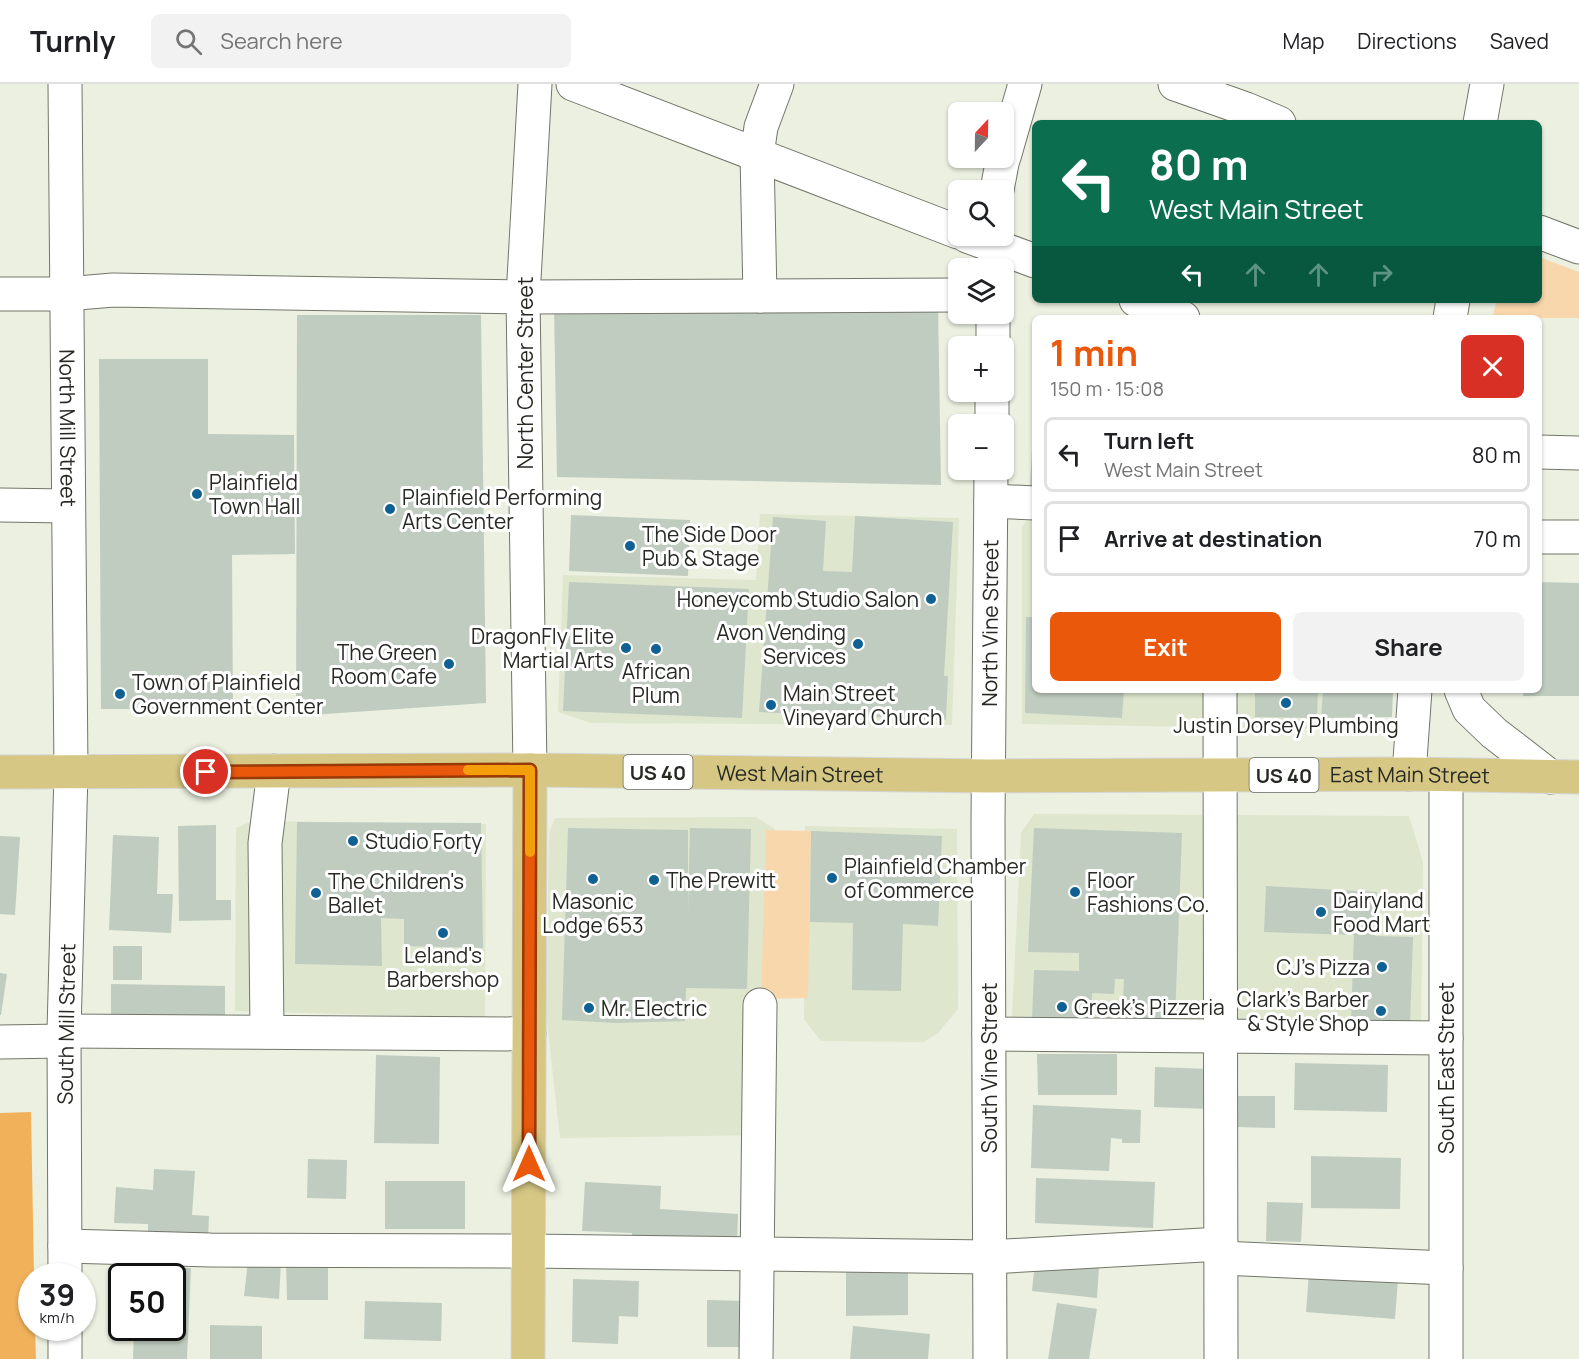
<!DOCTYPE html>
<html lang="en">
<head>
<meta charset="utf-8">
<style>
	:root { --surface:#fff; --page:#f2f2f2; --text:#202124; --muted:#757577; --line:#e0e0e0; --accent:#ea580c }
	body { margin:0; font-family:Manrope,sans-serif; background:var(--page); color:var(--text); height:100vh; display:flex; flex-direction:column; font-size:22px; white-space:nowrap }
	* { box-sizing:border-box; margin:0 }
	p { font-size:20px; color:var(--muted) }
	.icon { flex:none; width:33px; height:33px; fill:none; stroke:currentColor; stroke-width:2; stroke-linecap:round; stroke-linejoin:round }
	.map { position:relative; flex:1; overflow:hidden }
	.sheet { position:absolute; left:1032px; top:231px; width:510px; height:378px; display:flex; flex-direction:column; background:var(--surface); border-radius:9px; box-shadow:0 2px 4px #0004 }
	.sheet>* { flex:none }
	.hud { position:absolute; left:1032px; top:36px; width:510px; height:183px; border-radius:9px; box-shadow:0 2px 4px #0004; background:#0b6e4f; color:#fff; overflow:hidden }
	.needle { width:39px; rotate:22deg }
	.buttons { position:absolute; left:948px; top:18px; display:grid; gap:12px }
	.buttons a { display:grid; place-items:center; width:66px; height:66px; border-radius:9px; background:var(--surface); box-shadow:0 2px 4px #0004; font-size:30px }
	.speed { position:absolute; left:18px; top:1179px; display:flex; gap:12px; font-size:30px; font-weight:700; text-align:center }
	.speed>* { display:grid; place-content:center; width:78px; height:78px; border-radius:50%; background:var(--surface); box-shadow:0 2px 4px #0004; line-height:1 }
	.speed small { font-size:15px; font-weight:400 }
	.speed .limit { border:3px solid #111; border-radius:9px; background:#fff; color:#111 }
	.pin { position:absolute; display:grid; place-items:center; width:51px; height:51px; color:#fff; margin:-26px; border:3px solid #fff; border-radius:50%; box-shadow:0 2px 6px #0007 }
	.me { position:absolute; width:66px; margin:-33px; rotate:0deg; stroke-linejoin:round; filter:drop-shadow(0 0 4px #0008) }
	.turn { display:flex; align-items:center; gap:21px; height:126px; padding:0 18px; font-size:27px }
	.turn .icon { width:78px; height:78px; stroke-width:2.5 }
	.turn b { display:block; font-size:42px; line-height:51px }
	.lanes { display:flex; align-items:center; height:57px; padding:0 18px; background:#0003; justify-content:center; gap:30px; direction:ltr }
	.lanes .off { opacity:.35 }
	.round { display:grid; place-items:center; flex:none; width:63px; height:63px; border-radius:9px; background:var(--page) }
	.head { display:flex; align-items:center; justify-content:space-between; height:102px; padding:0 18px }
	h1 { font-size:36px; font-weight:700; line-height:45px; color:var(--accent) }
	.primary-button { display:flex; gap:12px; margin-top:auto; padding:12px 18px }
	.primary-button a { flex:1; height:69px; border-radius:9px; background:var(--accent); color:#fff; font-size:24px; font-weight:700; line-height:69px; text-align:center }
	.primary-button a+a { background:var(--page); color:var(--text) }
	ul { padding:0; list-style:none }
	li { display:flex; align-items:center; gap:18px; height:75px; margin:0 12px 9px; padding:0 6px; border:3px solid var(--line); border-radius:9px }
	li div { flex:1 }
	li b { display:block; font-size:22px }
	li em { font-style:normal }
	header { display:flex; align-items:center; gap:36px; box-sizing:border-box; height:84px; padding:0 30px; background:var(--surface); border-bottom:2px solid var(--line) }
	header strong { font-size:28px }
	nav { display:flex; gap:33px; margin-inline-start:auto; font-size:21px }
	.search { width:420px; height:54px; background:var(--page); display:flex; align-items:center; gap:15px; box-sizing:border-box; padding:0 21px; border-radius:9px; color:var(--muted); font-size:22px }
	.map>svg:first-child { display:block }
	.built { fill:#dee6ce }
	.green { fill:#f9d7ac }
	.forest { fill:#f1b15a }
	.building { fill:#c0ccc0 }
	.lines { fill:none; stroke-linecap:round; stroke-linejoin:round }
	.minor-casing { stroke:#727668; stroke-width:35 }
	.major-casing { stroke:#d4d4d3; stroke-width:35 }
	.minor { stroke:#fff; stroke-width:33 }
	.major { stroke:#d6c884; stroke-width:33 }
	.route-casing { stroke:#983908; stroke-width:15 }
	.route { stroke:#ea580c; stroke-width:10 }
	.slow { stroke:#f59e0b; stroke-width:10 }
	.poi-dot { fill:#0f6193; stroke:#fff; stroke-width:2 }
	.labels { text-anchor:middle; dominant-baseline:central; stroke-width:6; stroke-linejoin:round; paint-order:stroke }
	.shield { fill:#fff; stroke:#686965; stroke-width:1.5 }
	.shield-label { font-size:20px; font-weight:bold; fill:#272923 }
	.street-label { font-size:21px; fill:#272923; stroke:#fff }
	.poi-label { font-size:21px; fill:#272923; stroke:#fff; text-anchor:start }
</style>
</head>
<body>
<header>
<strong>Turnly</strong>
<div class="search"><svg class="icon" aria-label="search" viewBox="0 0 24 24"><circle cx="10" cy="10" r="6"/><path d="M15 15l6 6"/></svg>Search here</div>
<nav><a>Map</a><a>Directions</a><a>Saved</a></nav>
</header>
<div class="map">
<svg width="1579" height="1275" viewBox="0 0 1579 1275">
	<rect width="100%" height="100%" fill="#ebf0e0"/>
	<path class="built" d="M1034,426l1,180h288l-2,39 -299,-5v-197z
		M760,430l199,4 -7,207 -361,-2 -33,-11 5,-137 193,5z
		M1034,730l375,2 14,46 -2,169 -394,-3 -15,-11 9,-184z
		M756,733l19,12 -6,306 -209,3 -14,-124 3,-181 6,-15z
		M252,737l234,3 -1,194 -250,-7 1,-183z
		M805,742l152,3 1,180 -20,24 -14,9 -103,-1 -17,-22z"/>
	<path class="green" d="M1539,173l40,15v46h-87l5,-18h42z
		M766,746l45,1 -3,167 -47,1z"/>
	<path class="forest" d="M31,1028l3,164h-2v52h3l1,31h-36v-246z"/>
	<path class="building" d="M938,220l3,181 -384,-8 -3,-171z
		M297,231h184l5,388 -190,13z
		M99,275h109v75l86,1 1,119 -63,1 1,154h-132z
		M1033,346h2v57l-5,-1z
		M571,431l119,5 -2,56 -119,-5z
		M855,432l98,6 -9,154h4l-2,44 -187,-8 14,-195 53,4 -3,50 29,1z
		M569,498l180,7 -7,129 -179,-7z
		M1539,498l40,1v113h-56v-6h16z
		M1026,533h9v73h89l-2,28 -97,-5z
		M1255,606h63l-1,28 -62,-1z
		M1323,606h70l-1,27 -71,1z
		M297,738l184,1 2,125 -79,-2v-27l-23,-1 1,48 -87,-2z
		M216,741v75h15v20l-52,1 -1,-95z
		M568,744l120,2v81l2,-83 61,1 -4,160 -61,-1 -1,33 -70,2 -53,-3z
		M1034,744l148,5 -7,187 -53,-1 2,-40h-9l-1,15 -22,-1 -1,29 -59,-2 2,-50 45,1v-18l-51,-1z
		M811,747l131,5 -4,90 -35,-2 -2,67 -49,-1 1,-67 -43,-1z
		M113,751l46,2 -2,57h16l-2,39 -62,-3z
		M0,752l20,1 -5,78 -15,-1z
		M1266,802l111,6 -2,44 38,1 -3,88 -59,-3 3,-87 -90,-3z
		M113,862h29v34h-29z
		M0,889l7,1 -6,41h-1z
		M111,900l114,2v33l-114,-1z
		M1037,970h80v41h-79z
		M376,971l64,2 -1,87 -65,-1z
		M1295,979l93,2 -1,47 -93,-2z
		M1155,983l56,2 -1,40 -56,-2z
		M1237,1012h38v32l-38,-1z
		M1033,1021l108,5 -1,33h-18v-4l-11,-1 -2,33 -78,-3z
		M1311,1072l90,2 -1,51 -89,-1z
		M308,1075l39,1 -1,39 -39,-1z
		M154,1085l41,2 -3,44 17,1 -1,22 -60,-3v-11l-34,-1 2,-36 37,3z
		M1036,1094l119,4 -2,46 -118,-5z
		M385,1097h80v48h-80z
		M585,1098l76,4 -1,23 78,5 -1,31 -105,-6v-6l-50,-2z
		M1267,1118l36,1 -2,39 -35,-1z
		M286,1176h42v40h-41z
		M248,1177l33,2 -2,36 -35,-3z
		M1035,1178l64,6 -2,30 -65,-7z
		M145,1182l46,2 -4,91h-54l1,-31h38v-52h-27z
		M846,1188h62v43l-62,1z
		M1309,1188l89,7 -3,40 -89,-7z
		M573,1195l66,2 -1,36 -19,-1 -1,28 -46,-2z
		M707,1216l38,1v46h-38z
		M365,1217l77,2 -1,38 -77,-2z
		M1057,1219l40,6 -8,50h-41z
		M210,1241l52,1v33h-52z
		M853,1242l77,8 -2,25h-78z"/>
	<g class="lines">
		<defs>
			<g id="minor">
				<path id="s1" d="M65,0l6,688 -7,259 1,245"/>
				<path d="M573,0l385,148"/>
				<path d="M1175,0l71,25 33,14"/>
				<path d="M1480,39l7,-39"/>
				<path d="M1004,73l21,-73"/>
				<path d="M997,106l6,-32"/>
				<path d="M1539,148l40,15"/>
				<path d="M967,152l68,25"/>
				<path d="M0,210h66l47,-4 410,7 435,-2"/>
				<path d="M760,212l-3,-141 4,-28 16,-43"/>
				<path d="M1136,216l47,18"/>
				<path d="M1450,234l3,-18"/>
				<path d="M993,262v-32"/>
				<path d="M992,340v-32"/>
				<path d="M1539,368l40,1"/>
				<path d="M991,417l44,2"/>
				<path d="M0,421l67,1"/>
				<path d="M1539,453h40"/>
				<path d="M1220,606l1,669"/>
				<path d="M1461,606l8,19 25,24 57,44"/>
				<path d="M530,686l-7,-473 12,-213"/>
				<path d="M1409,690l6,-84"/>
				<path d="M1446,692v583"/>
				<path d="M64,947l465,3"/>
				<path d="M267,948l-2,-189 9,-72"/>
				<path d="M989,950l457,4"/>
				<path d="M0,958l64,-1"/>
				<path d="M65,1162l146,4 317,1 461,6 232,-13"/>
				<path d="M1221,1174l225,10"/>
				<path d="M65,1244v31"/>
				<path d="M756,1275l4,-354"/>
				<path id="s2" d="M990,1275l-2,-536 3,-353"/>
			</g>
			<g id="major">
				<path id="s3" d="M0,688l530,-2 458,6 421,-2 170,3"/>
				<path d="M528,1275l2,-589"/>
			</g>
		</defs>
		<use href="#minor" class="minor-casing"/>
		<use href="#major" class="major-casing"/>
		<use href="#minor" class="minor"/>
		<use href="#major" class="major"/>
	</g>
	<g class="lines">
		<defs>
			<path id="route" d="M206,688l324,-2 -1,394"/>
		</defs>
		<use href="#route" class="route-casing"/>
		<use href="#route" class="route"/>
		<path class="slow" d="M468,686h62v82"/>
	</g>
	<g class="poi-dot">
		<circle cx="197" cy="410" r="6"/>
		<circle cx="390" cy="425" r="6"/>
		<circle cx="630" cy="462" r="6"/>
		<circle cx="931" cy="515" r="6"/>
		<circle cx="858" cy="560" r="6"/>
		<circle cx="626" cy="564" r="6"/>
		<circle cx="656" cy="565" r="6"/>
		<circle cx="449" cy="580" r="6"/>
		<circle cx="120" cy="610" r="6"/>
		<circle cx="1286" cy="619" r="6"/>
		<circle cx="771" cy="621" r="6"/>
		<circle cx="353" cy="757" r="6"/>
		<circle cx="832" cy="794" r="6"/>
		<circle cx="593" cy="795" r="6"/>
		<circle cx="654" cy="796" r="6"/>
		<circle cx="1075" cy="808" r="6"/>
		<circle cx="316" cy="809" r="6"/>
		<circle cx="1321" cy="828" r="6"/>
		<circle cx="443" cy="849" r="6"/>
		<circle cx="1382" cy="883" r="6"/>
		<circle cx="1062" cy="923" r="6"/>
		<circle cx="589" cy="924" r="6"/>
		<circle cx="1381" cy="927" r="6"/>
	</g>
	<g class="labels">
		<g class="shield">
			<rect x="623.5" y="671" width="69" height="34" rx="4.5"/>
			<rect x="1249.5" y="674" width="69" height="34" rx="4.5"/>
		</g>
		<g class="shield-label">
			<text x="658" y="688">US 40</text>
			<text x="1284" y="691">US 40</text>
		</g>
		<g class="street-label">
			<text transform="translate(525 289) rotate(-90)">North Center Street</text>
			<text stroke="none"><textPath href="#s1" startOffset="344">North Mill Street</textPath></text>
			<text stroke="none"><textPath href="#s2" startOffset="736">North Vine Street</textPath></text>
			<text stroke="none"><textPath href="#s3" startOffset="800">West Main Street</textPath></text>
			<text stroke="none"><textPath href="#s3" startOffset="1410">East Main Street</textPath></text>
			<text transform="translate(66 940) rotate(-89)">South Mill Street</text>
			<text transform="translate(989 984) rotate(-90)">South Vine Street</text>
			<text transform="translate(1446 984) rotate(-90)">South East Street</text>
		</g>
		<g class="poi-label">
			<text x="209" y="398">Plainfield<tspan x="209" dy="24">Town Hall</tspan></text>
			<text x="402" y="413">Plainfield Performing<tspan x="402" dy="24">Arts Center</tspan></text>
			<text x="642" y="450">The Side Door<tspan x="642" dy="24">Pub &amp; Stage</tspan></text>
			<text x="919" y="515" text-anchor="end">Honeycomb Studio Salon</text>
			<text x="846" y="548" text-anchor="end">Avon Vending<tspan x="846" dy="24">Services</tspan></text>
			<text x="614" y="552" text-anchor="end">DragonFly Elite<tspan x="614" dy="24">Martial Arts</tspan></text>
			<text x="437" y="568" text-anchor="end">The Green<tspan x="437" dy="24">Room Cafe</tspan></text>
			<text x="656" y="587" text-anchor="middle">African<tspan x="656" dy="24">Plum</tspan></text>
			<text x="132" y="598">Town of Plainfield<tspan x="132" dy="24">Government Center</tspan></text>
			<text x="783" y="609">Main Street<tspan x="783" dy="24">Vineyard Church</tspan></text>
			<text x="1286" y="641" text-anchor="middle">Justin Dorsey Plumbing</text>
			<text x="365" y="757">Studio Forty</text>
			<text x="844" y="782">Plainfield Chamber<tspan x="844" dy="24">of Commerce</tspan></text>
			<text x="666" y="796">The Prewitt</text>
			<text x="1087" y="796">Floor<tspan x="1087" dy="24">Fashions Co.</tspan></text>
			<text x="328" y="797">The Children's<tspan x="328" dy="24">Ballet</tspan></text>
			<text x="1333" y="816">Dairyland<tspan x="1333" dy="24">Food Mart</tspan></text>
			<text x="593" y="817" text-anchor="middle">Masonic<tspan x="593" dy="24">Lodge 653</tspan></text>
			<text x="443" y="871" text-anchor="middle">Leland's<tspan x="443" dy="24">Barbershop</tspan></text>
			<text x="1370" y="883" text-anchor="end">CJ's Pizza</text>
			<text x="1369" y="915" text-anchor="end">Clark's Barber<tspan x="1369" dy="24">&amp; Style Shop</tspan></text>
			<text x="1074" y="923">Greek's Pizzeria</text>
			<text x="601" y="924">Mr. Electric</text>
		</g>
	</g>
</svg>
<div class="buttons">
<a><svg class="needle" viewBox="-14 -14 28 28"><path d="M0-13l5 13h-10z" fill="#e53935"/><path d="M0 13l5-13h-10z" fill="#757577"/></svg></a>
<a><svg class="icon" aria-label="search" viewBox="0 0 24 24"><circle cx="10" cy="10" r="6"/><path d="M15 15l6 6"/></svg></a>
<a><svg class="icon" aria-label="layers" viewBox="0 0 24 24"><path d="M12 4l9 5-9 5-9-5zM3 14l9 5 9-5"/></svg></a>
<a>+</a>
<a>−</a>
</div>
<div class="speed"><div>39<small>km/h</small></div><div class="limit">50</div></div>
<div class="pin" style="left:206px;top:688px;background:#d93025"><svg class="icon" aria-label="arrive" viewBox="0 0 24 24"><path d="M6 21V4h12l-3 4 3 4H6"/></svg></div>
<svg class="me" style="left:529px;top:1080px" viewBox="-20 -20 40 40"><path d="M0-17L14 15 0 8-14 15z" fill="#ea580c" stroke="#fff" stroke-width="4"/></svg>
<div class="hud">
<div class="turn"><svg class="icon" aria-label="left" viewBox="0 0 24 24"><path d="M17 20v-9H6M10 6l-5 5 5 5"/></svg><div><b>80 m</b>West Main Street</div></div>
<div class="lanes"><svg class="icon" aria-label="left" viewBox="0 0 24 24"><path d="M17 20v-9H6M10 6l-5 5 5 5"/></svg><svg class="icon off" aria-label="ahead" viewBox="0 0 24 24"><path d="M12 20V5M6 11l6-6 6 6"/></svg><svg class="icon off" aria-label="ahead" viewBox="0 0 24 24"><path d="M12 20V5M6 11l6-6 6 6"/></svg><svg class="icon off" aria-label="right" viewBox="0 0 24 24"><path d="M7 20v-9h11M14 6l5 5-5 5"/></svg></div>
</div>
<section class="sheet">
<div class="head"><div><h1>1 min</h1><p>150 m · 15:08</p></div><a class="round" style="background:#d93025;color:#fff"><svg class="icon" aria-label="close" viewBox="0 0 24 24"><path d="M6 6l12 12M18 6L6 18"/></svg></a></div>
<ul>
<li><svg class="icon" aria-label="left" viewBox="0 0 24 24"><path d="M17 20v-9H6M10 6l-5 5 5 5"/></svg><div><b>Turn left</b><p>West Main Street</p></div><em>80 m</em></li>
<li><svg class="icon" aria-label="arrive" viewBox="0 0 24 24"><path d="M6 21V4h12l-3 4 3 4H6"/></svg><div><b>Arrive at destination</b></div><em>70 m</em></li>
</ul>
<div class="primary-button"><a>Exit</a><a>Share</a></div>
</section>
</div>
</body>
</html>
